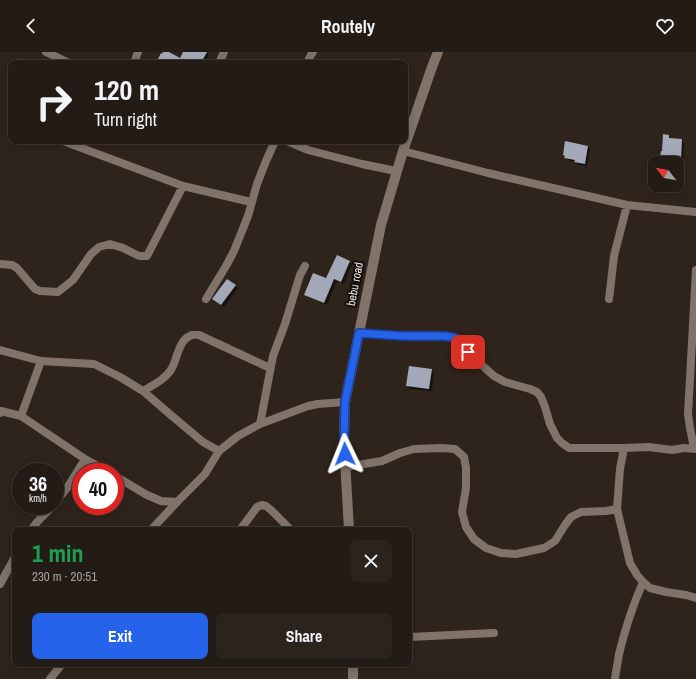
<!DOCTYPE html>
<html lang="en">
<head>
<meta charset="utf-8">
<style>
	:root { --surface:#231b15; --page:#2b241e; --text:#f1f3f6; --muted:#a3a1a0; --line:#403934; --accent:#2563eb }
	body { margin:0; font-family:"Archivo Narrow",sans-serif; background:var(--page); color:var(--text); height:100vh; display:flex; flex-direction:column; font-size:15px; white-space:nowrap }
	* { box-sizing:border-box; margin:0 }
	p { font-size:13px; color:var(--muted) }
	.icon { flex:none; width:22px; height:22px; fill:none; stroke:currentColor; stroke-width:2; stroke-linecap:round; stroke-linejoin:round }
	.map { position:relative; flex:1; overflow:hidden }
	.sheet { position:absolute; left:12px; top:475px; width:400px; height:140px; display:flex; flex-direction:column; background:var(--surface); border-radius:8px; box-shadow:0 2px 10px #0003,0 0 0 1px var(--line) }
	.sheet>* { flex:none }
	.hud { position:absolute; left:8px; top:8px; width:400px; height:84px; border-radius:8px; box-shadow:0 2px 10px #0003,0 0 0 1px var(--line); background:#231b15; color:var(--text); overflow:hidden }
	.needle { width:26px; rotate:301deg }
	.buttons { position:absolute; left:648px; top:104px; display:grid; gap:8px }
	.buttons a { display:grid; place-items:center; width:36px; height:36px; border-radius:8px; background:var(--surface); box-shadow:0 2px 10px #0003,0 0 0 1px var(--line); font-size:20px }
	.speed { position:absolute; left:12px; top:411px; display:flex; gap:8px; font-size:20px; font-weight:700; text-align:center }
	.speed>* { display:grid; place-content:center; width:52px; height:52px; border-radius:50%; background:var(--surface); box-shadow:0 2px 10px #0003,0 0 0 1px var(--line); line-height:1 }
	.speed small { font-size:10px; font-weight:400 }
	.speed .limit { border:6px solid #d22; background:#fff; color:#111 }
	.pin { position:absolute; display:grid; place-items:center; width:34px; height:34px; color:#fff; margin:-17px; border-radius:8px; box-shadow:0 2px 6px #0006 }
	.me { position:absolute; width:44px; margin:-22px; rotate:358deg; stroke-linejoin:round; filter:drop-shadow(0 0 3px #0008) }
	.turn { display:flex; align-items:center; gap:14px; height:84px; padding:0 20px; font-size:18px }
	.turn .icon { width:52px; height:52px; stroke-width:2.5 }
	.turn b { display:block; font-size:28px; line-height:34px }
	.round { display:grid; place-items:center; flex:none; width:42px; height:42px; border-radius:8px; background:var(--page) }
	.summary { display:flex; align-items:center; justify-content:space-between; height:68px; padding:0 20px }
	h1 { font-size:24px; font-weight:700; line-height:30px; color:#1e9e55 }
	.cta { display:flex; gap:8px; margin-top:auto; padding:8px 20px }
	.cta a { flex:1; height:46px; border-radius:8px; background:var(--accent); color:#fff; font-size:16px; font-weight:700; line-height:46px; text-align:center }
	.cta a+a { background:var(--page); color:var(--text) }
	header { display:flex; justify-content:space-between; align-items:center; height:52px; padding:0 20px; background:var(--surface); font-size:18px; font-weight:700 }
	.map>svg:first-child { display:block }
	.shadow { fill:#0007 }
	.building { fill:#a3a9b8 }
	.lines { fill:none; stroke-linecap:round; stroke-linejoin:round }
	.street { stroke:#81736a; stroke-width:8 }
	.secondary { stroke:#81736a; stroke-width:10 }
	.route-casing { stroke:#184099; stroke-width:10 }
	.route { stroke:#2563eb; stroke-width:7 }
	.labels { text-anchor:middle; dominant-baseline:central; stroke-width:4; stroke-linejoin:round; paint-order:stroke }
	.street-label { font-size:12px; fill:#e8e0db; stroke:#130e0b }
</style>
</head>
<body>
<header><svg class="icon" aria-label="back" viewBox="0 0 24 24"><path d="M15 5l-7 7 7 7"/></svg>Routely<svg class="icon" aria-label="heart" viewBox="0 0 24 24"><path d="M12 20l-8-8c-3-5 5-10 8-4 3-6 11-1 8 4z"/></svg></header>
<div class="map">
<svg width="696" height="627" viewBox="0 0 696 627">
	<rect width="100%" height="100%" fill="#2f241c"/>
	<path class="shadow" d="M165,0h1l14,7 5,-7h21l3,3 -4,8h-47z
		M668,83l3,3v1l11,1 2,3 -1,20h-6l-2,-2h-11l-3,-3 1,-6z
		M588,95l2,2 -3,17 -9,-1 -3,-3 -7,-2 -4,-5z
		M350,210l2,2 -8,20 -7,-3 -10,24 -19,-8 -3,-2 21,-15z
		M235,234l3,2 -14,19 -8,-5z
		M431,318l3,3 -2,18 -22,-2 -3,-3z"/>
	<path class="building" d="M163,0h6l11,6 3,-6h24l-6,11h-45l5,-10 1,1z
		M663,82l6,1v3l13,1 -1,22h-8v-2l-13,-1 1,-7h1z
		M565,89l23,5 -3,18 -11,-2 1,-2 -11,-2 1,-2 -2,-1z
		M337,203l13,6 -9,21 -7,-3 -10,24 -20,-8 9,-22 13,5z
		M227,227l9,6 -15,20 -9,-6z
		M409,314l23,3 -3,20 -23,-3z"/>
	<g class="lines">
		<path class="street" d="M46,0l23,11
			M134,11l4,-11
			M219,11l5,-11
			M307,11l4,-8 2,-3
			M63,89l120,45 68,16
			M287,89l21,9 54,14 34,7
			M403,99l85,22 139,32 69,7
			M0,212l12,1 5,3 18,21 5,2 18,1 15,-12 18,-26 8,-7 11,-3 13,4 16,8h8l36,-70
			M206,247l20,-33 8,-15 14,-35 9,-32 9,-23 9,-20
			M609,247l5,-43 13,-51
			M359,281l45,3h41l10,2 6,4 15,18 18,16 11,6 25,7 7,3 4,5 4,10 5,17 7,14 5,5 7,5h55l25,-1 23,3 12,-2 12,1
			M0,298l41,11 53,3 26,13 23,14 29,25 31,26 16,9 19,-15 22,-12 48,-18 10,-2 27,-2
			M143,339c10,-6 23,-12 29,-23 5,-9 7,-28 18,-32 2,-2 6,-1 9,-1l71,33
			M0,361l1,-2 20,5 64,43 24,13
			M21,364l20,-55
			M260,372l13,-68 12,-32 15,-49 5,-9
			M624,396l-4,21 -3,40 13,54 7,12 6,7 7,6 16,4 20,3 10,3
			M694,396l-4,-20 -2,-14 8,-144
			M346,415l36,-6 18,-8 14,-4 28,-1 13,1 9,8 2,11v20l-4,24 4,15 8,12 12,9 15,5 15,1 28,-6 11,-7 10,-16 6,-8 10,-5 25,-1 11,-2
			M115,424l32,19 14,6 16,1
			M55,451l12,-15 18,-29
			M31,478l7,-9 15,-15
			M151,478l26,-28 28,-28 14,-23
			M240,478l17,-23 5,-2 4,1 5,4 20,20
			M0,532l15,-27
			M409,585l85,-4
			M50,627l12,-15
			M615,627c1,-9 3,-17 4,-25 6,-25 14,-49 24,-72"/>
		<path class="secondary" d="M349,478l-5,-88 1,-40 36,-177 22,-74 29,-84 6,-15
			M353,612v15"/>
	</g>
	<g class="lines">
		<defs>
			<path id="route" d="M345,402l-1,-12 1,-40 14,-69 45,3h41l10,2 6,4 7,10"/>
		</defs>
		<use href="#route" class="route-casing"/>
		<use href="#route" class="route"/>
	</g>
	<g class="labels">
		<g class="street-label">
			<text transform="translate(355 232) rotate(-79)">bebu road</text>
		</g>
	</g>
</svg>
<div class="buttons">
<a><svg class="needle" viewBox="-14 -14 28 28"><path d="M0-13l5 13h-10z" fill="#e53935"/><path d="M0 13l5-13h-10z" fill="#a3a1a0"/></svg></a>
</div>
<div class="speed"><div>36<small>km/h</small></div><div class="limit">40</div></div>
<div class="pin" style="left:468px;top:300px;background:#d93025"><svg class="icon" aria-label="arrive" viewBox="0 0 24 24"><path d="M6 21V4h12l-3 4 3 4H6"/></svg></div>
<svg class="me" style="left:345px;top:402px" viewBox="-20 -20 40 40"><path d="M0-17L14 15 0 8-14 15z" fill="#2563eb" stroke="#fff" stroke-width="4"/></svg>
<div class="hud">
<div class="turn"><svg class="icon" aria-label="right" viewBox="0 0 24 24"><path d="M7 20v-9h11M14 6l5 5-5 5"/></svg><div><b>120 m</b>Turn right</div></div>
</div>
<section class="sheet">
<div class="summary"><div><h1>1 min</h1><p>230 m · 20:51</p></div><a class="round"><svg class="icon" aria-label="close" viewBox="0 0 24 24"><path d="M6 6l12 12M18 6L6 18"/></svg></a></div>
<div class="cta"><a>Exit</a><a>Share</a></div>
</section>
</div>
</body>
</html>
